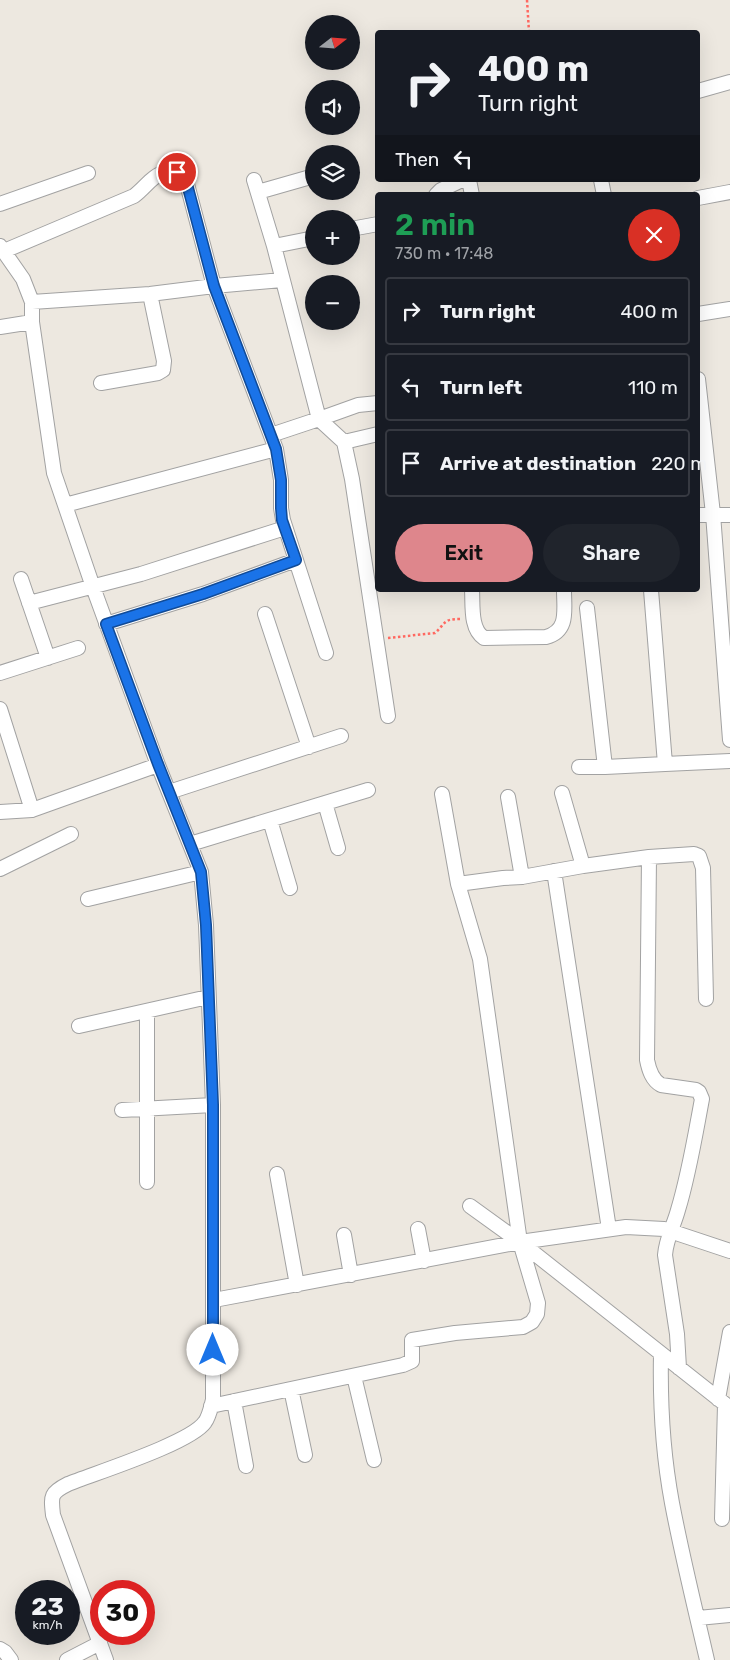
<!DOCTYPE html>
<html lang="en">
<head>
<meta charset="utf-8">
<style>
	:root { --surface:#171b24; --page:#20242c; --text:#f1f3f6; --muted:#9ea1a6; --line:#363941; --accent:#de868c }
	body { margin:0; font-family:Rubik,sans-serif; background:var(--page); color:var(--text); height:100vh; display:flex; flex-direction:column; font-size:19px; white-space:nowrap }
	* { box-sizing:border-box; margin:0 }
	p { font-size:16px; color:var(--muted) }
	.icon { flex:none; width:28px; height:28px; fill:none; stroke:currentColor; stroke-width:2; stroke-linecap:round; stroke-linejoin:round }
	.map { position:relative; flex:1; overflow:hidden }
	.drawer { position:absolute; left:375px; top:192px; width:325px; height:400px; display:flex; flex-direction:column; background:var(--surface); border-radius:5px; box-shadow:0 5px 20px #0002 }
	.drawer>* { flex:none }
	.top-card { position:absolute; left:375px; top:30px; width:325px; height:152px; border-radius:5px; box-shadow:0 5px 20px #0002; background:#171b24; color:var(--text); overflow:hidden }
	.needle { width:32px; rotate:73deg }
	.buttons { position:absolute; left:305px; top:15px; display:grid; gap:10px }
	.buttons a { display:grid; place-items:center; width:55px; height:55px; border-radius:50%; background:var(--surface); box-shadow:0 5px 20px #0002; font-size:25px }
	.speed { position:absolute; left:15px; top:1580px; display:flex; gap:10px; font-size:25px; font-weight:700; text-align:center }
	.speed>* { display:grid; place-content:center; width:65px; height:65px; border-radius:50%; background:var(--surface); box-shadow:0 5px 20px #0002; line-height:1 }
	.speed small { font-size:12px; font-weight:400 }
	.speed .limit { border:8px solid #d22; background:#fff; color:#111 }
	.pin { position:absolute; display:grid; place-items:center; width:42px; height:42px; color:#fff; margin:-21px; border:2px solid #fff; border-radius:50%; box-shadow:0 1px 5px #0007 }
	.me { position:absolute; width:55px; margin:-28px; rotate:0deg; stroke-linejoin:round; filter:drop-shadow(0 0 4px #0008) }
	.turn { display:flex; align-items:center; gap:18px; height:105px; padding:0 20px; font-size:22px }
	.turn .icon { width:65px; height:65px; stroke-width:2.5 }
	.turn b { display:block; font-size:35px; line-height:42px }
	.then { display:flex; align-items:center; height:48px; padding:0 20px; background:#0003; gap:10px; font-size:19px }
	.round { display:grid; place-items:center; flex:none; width:52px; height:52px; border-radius:26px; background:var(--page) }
	.headline { display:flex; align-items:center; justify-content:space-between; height:85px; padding:0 20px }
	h1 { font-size:30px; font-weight:600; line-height:38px; color:#1e9e55 }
	.cta { display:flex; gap:10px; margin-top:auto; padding:10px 20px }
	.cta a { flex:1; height:58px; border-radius:30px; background:var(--accent); color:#111; font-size:20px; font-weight:600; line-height:58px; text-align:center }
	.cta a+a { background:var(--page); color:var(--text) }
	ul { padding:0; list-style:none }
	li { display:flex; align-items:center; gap:15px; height:68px; margin:0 10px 8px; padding:0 10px; border:2px solid var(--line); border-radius:5px }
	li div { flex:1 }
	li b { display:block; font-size:19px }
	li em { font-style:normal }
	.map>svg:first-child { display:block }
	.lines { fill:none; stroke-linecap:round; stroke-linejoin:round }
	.minor-casing { stroke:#a2a2a2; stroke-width:16 }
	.path { stroke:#ff6860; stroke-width:2.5; stroke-dasharray:2.5 2.5; stroke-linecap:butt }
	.minor { stroke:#fff; stroke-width:14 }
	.route-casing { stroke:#114b97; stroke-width:12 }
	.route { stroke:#1a73e8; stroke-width:9 }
</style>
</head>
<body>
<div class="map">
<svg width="730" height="1660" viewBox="0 0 730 1660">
	<rect width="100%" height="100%" fill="#ede8e0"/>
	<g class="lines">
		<defs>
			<path id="minor" d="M698,91l32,-9
				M254,180l20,66 45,173 -48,16
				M469,180l3,15
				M601,180l3,15
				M258,192l56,-16
				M436,195l5,-5 21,-10
				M698,198l32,-6
				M0,204l88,-31
				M351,229l27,-5
				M0,246l23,33 9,23v20l22,151 39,114 65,178 43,107 5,53 7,180v295c-2,7 -4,17 -8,22 -14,21 -110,51 -137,62 -18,9 -17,12 -15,31l53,145
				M274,246l40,-8
				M4,251l130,-55c18,-14 21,-29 48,-22l5,10 27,102 62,163 5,31v28l2,12 43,133
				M32,302l118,-8 64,-8 68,-6
				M698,314l32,-5
				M0,327l32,-5
				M698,379l15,135 17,226
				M101,383l57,-10 5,-3 1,-9 -14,-67
				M378,403l-20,2 -39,14 25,23 8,37 36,237
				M344,442l34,-8
				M65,505l211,-56
				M698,515h32
				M21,579l27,79
				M472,590c1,15 -2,39 12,48l62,-1c23,-6 18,-27 18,-47
				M651,590l14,174 65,-3
				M29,603l112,-29 144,-46
				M587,608l18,159
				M265,614l44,133
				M106,624l97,-30 93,-34
				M0,673l78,-25
				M0,709l32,101
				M579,767h26l60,-3
				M169,792l172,-56
				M562,793l21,73
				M442,794l16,90
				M508,797l14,80
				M325,803l13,45
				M0,812l32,-2 126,-45
				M270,820l20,68
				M190,844l178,-54
				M649,857l-2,203c2,10 5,20 14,25l35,5 3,2 3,7c-7,37 -13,75 -24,111 -4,15 -12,29 -13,45l12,79 2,34
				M0,869l71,-35
				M554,871l55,358
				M88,899l113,-27
				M79,1026l129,-29
				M122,1110l91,-5
				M277,1174l20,111
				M147,1182v-171
				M470,1206l50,36 210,166
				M418,1229l6,32
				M344,1235l7,40
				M214,1300l306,-58 106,-15 38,2 66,22
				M661,1355c-1,49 2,100 11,148 10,53 23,105 35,157
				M354,1376l20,84
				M291,1389l14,66
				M718,1399l12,-67
				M234,1401l12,65
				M211,1406l192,-41 9,-4v-21l43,-7 68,-6 9,-5 5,-8 1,-11 -18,-61 -40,-283 -22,-75 45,-6 19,-1 61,-11 66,-9 45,-3 5,2 4,12 3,131
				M722,1519l3,-114
				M698,1618l32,-3
				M0,1649l5,3 6,8
				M67,1660l33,-17"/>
		</defs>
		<use href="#minor" class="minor-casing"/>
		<path class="path" d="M527,0l2,32
			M388,638l47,-5c11,-10 8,-14 25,-14"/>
		<use href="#minor" class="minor"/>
	</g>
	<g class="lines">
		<defs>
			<path id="route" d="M177,172l5,2 5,10 27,102 62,163 5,31v28l1,12 14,40 -93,34 -97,30 52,140 43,108 5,53 7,180v245"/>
		</defs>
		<use href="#route" class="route-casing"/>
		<use href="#route" class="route"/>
	</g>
</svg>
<div class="buttons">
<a><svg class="needle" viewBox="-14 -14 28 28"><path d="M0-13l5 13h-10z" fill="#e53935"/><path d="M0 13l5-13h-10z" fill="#9ea1a6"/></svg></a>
<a><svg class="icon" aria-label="sound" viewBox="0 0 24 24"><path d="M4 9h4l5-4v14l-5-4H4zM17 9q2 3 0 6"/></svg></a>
<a><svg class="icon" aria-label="layers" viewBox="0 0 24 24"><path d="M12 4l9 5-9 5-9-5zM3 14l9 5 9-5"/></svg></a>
<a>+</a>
<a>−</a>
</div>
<div class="speed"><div>23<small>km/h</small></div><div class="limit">30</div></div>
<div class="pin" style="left:177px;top:172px;background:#d93025"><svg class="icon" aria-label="arrive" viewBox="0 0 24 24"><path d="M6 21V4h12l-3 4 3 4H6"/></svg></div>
<svg class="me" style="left:213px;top:1350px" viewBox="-20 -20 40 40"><circle r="19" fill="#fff"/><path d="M0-13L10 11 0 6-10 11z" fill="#1a73e8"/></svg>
<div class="top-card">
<div class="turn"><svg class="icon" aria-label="right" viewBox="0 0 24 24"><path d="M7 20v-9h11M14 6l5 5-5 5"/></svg><div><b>400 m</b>Turn right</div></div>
<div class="then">Then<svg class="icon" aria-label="left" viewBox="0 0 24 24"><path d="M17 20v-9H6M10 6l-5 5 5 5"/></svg></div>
</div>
<section class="drawer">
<div class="headline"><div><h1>2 min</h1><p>730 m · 17:48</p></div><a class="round" style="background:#d93025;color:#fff"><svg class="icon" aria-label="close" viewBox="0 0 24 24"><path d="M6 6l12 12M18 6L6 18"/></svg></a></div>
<ul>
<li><svg class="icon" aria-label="right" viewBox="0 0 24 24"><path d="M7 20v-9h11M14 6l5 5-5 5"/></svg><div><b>Turn right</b></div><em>400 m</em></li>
<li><svg class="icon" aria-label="left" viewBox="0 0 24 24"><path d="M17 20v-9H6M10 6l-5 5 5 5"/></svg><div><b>Turn left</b></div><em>110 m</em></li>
<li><svg class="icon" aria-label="arrive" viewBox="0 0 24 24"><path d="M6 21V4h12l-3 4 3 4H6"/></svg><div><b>Arrive at destination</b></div><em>220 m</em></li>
</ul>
<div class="cta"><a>Exit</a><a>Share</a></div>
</section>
</div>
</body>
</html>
